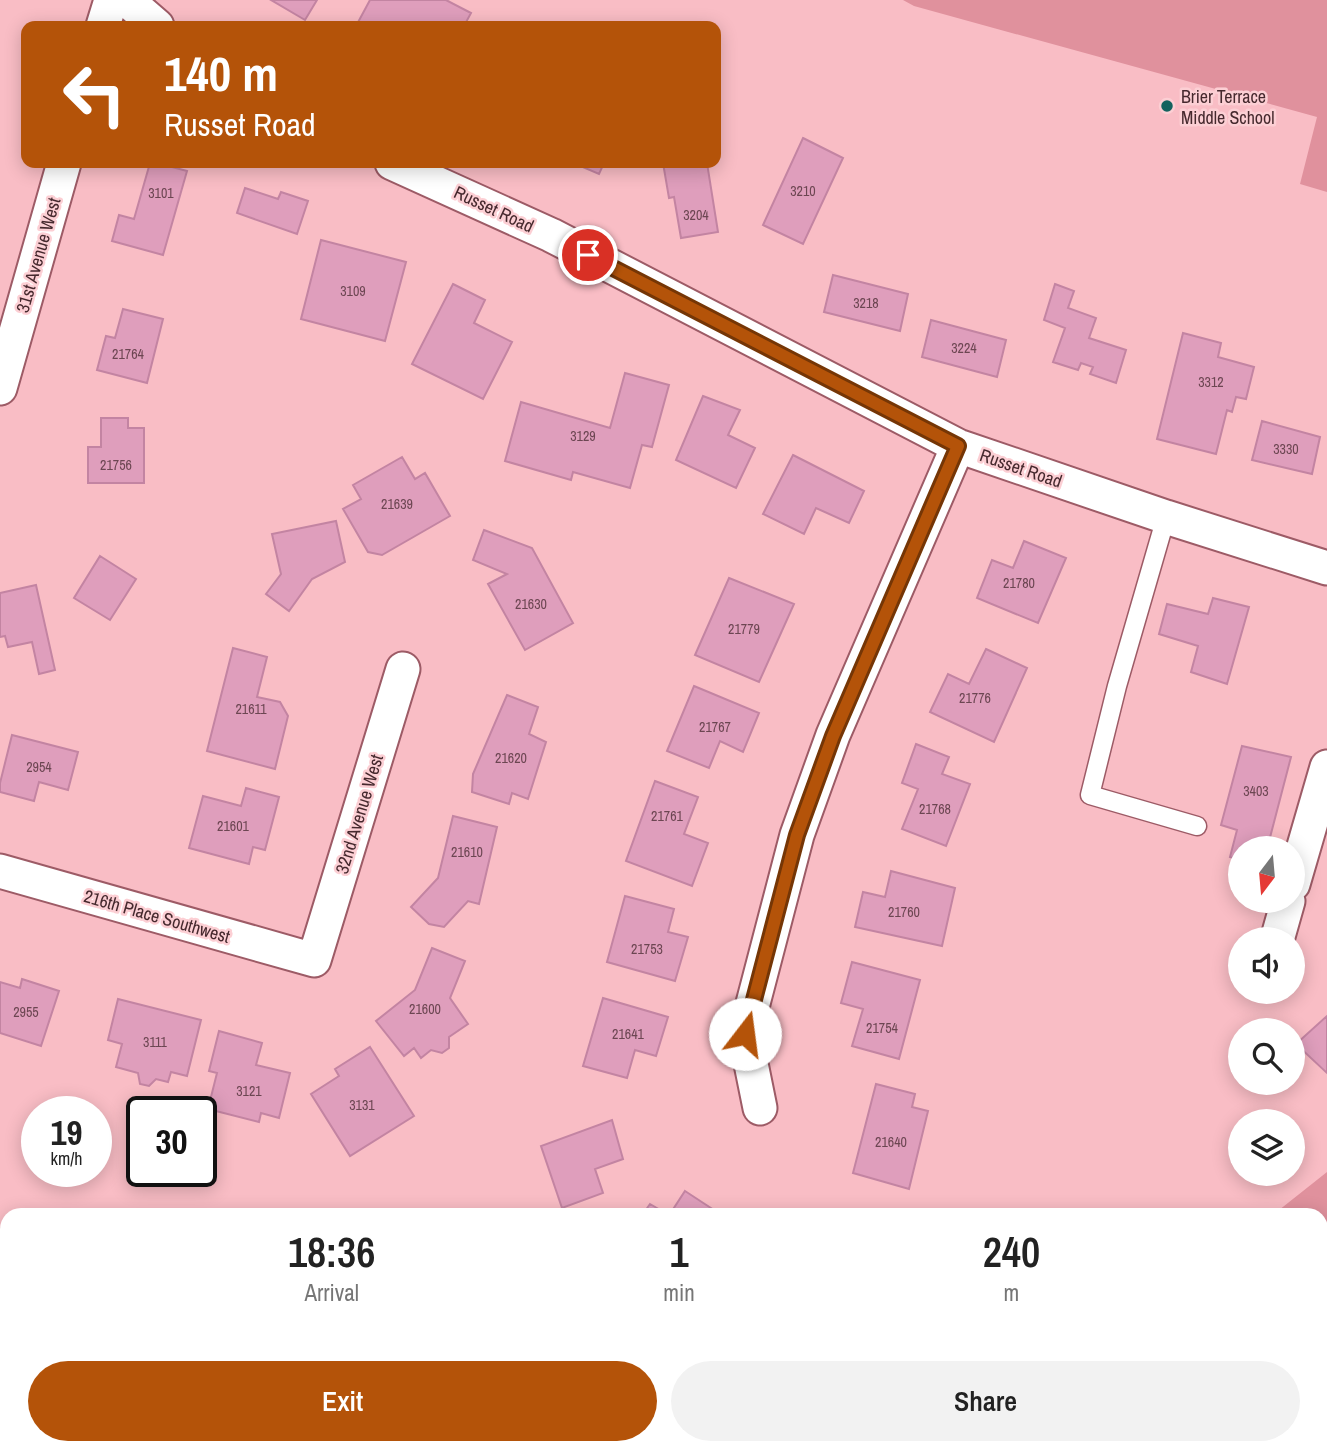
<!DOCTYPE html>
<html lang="en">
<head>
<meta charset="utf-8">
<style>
	:root { --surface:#fff; --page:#f2f2f2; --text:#222; --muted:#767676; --accent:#b45309 }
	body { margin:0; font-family:"Archivo Narrow",sans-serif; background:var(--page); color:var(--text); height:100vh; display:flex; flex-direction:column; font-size:26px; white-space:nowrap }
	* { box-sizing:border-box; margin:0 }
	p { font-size:23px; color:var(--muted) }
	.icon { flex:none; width:38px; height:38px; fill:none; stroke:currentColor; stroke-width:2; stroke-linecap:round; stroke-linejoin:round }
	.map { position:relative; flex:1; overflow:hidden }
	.side { position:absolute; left:0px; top:1208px; width:1328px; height:247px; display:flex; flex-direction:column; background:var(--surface); border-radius:21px 21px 0 0; box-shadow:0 4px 18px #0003 }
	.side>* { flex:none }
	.hud { position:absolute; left:21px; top:21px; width:700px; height:147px; border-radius:14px; box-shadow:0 4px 18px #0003; background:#b45309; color:#fff; overflow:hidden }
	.needle { width:46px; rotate:196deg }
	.buttons { position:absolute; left:1228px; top:836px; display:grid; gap:14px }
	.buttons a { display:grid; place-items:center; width:77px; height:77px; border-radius:50%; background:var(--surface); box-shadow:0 4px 18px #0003; font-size:35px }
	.speed { position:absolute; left:21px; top:1096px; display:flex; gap:14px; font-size:35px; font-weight:700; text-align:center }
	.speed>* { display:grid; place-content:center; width:91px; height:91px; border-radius:50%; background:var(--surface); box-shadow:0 4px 18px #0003; line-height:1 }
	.speed small { font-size:18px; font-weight:400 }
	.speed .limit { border:4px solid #111; border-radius:10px; background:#fff; color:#111 }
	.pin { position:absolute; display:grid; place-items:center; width:60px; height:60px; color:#fff; margin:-30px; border:4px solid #fff; border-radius:50%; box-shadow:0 2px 7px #0007 }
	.me { position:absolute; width:77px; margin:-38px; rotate:15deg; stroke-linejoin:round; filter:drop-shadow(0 0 5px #0008) }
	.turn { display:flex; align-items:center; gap:24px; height:147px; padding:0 28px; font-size:32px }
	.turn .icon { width:91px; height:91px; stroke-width:2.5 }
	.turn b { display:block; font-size:49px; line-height:60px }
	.eta { display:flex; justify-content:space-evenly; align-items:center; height:119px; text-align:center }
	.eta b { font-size:42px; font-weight:600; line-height:49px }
	.button { display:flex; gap:14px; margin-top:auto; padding:14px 28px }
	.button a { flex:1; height:80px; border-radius:42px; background:var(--accent); color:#fff; font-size:28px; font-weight:600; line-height:80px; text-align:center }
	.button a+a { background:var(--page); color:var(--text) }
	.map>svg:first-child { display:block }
	.green { fill:#e0919d }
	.building { fill:#df9ebc; stroke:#c384a2; stroke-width:2 }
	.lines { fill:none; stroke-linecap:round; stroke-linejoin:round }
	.service-casing { stroke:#9d5b66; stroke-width:21 }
	.minor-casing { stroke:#9d5b66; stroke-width:37 }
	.service { stroke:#fff; stroke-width:18 }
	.minor { stroke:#fff; stroke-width:33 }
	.route-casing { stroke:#753606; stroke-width:18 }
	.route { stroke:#b45309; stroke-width:12 }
	.poi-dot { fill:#13625e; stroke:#fccfd4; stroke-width:2.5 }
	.labels { text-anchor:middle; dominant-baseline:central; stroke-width:5; stroke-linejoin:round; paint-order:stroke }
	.number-label { font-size:14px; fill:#6c4652 }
	.poi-label { font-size:18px; fill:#46292e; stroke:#fccfd4; text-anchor:start }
	.street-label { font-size:18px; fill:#46292e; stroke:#fccfd4 }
</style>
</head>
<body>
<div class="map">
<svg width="1327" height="1454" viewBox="0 0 1327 1454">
	<rect width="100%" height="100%" fill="#f9bdc5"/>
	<path class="green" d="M903,0h424v192l-27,-8 17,-67 -403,-111z
		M1327,1172v282h-103l-18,-7h115v-233h-47z"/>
	<path class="building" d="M271,0h46l-12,20z
		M370,0h76l25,13 -7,13h-108z
		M803,138l40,20 -40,86 -40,-19z
		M150,163h7l30,8 -24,84 -51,-14 7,-26 15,4z
		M579,163h25l-5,11 -21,-9z
		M663,163h44l11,69 -37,6 -7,-41 -5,1z
		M245,188l33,11 3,-7 27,9 -11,33 -60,-21z
		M321,240l85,22 -21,79 -84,-22z
		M833,275l75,19 -8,37 -76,-19z
		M453,284l32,16 -11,23 38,19 -29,57 -71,-35z
		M1055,284l19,7 -6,17 28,10 -7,20 37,12 -10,33 -26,-9 3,-7 -12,-4 -3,7 -25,-8 12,-34 -21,-8z
		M123,309l40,10 -16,64 -50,-13 9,-34 9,2z
		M931,320l75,20 -9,37 -75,-20z
		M1183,333l38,10 -3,14 36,10 -8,32 -10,-2 -4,15 -5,-2 -11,44 -59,-15z
		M625,373l44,12 -17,62 -10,-2 -12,43 -57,-16 -2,8 -66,-19 16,-59 89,26z
		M703,396l37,14 -12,25 27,13 -19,40 -60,-28z
		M101,418h27v10h16v55h-56v-36h13z
		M1262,421l58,16 -8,37 -60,-14z
		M793,455l71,36 -15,32 -33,-15 -12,26 -41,-20z
		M402,457l13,22 10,-6 25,43 -68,39 -14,-3 -25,-43 18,-10 -8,-14z
		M336,521l9,41 -33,17 -23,32 -23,-17 15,-20 -9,-40z
		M484,530l48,18 41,75 -48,27 -37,-66 19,-10 -34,-14z
		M1024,541l42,17 -28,65 -61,-25 15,-38 21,8z
		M100,556l36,23 -26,41 -36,-22z
		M729,578l65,26 -35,78 -64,-27z
		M36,585l19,85 -16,4 -7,-32 -24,5 -3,-11 -5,1v-44z
		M1213,598l36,9 -22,77 -36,-12 7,-26 -39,-12 8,-30 41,10z
		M233,648l34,9 -10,40 23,5 8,14 -13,53 -68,-18z
		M986,649l41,19 -33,74 -64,-30 18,-38 21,10z
		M694,686l65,27 -16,39 -23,-11 -11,27 -42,-17z
		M507,695l31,12 -9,27 17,8 -18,57 -16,-6 -3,11 -37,-12 1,-18z
		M12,735l66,17 -10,38 -29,-8 -5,19 -34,-9v-9z
		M916,744l33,13 -7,17 28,10 -24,62 -44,-17 16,-40 -16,-6z
		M1242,746l49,11 -24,92h-26v11l-11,-3 7,-27 -16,-5z
		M655,781l43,16 -14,37 24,9 -16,43 -66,-25z
		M246,788l33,9 -14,53 -12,-3 -4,17 -60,-16 14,-52 38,10z
		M453,816l44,11 -18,77 -11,-3 -24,26 -15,-3 -18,-17 27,-29z
		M891,871l64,17 -13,58 -87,-19 8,-35 22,5z
		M625,896l49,13 -6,23 20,5 -13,44 -68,-19z
		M432,948l33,13 -15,37 18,26 -19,13v11l-7,5 -11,-3 -10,8 -7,-10 -10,8 -28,-35 39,-31z
		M852,962l68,18 -21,79 -47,-13 11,-37 -22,-6z
		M22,979l37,12 -18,55 -41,-13v-51l20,6z
		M603,998l65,19 -12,39 -21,-6 -8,28 -44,-12z
		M118,999l83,21 -14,56 -16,-4 -3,10 -12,-3 -7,7 -9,-2 -2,-11 -22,-6 6,-23 -14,-4z
		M1327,1016v57l-31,-29z
		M219,1031l43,12 -6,22 34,8 -11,45 -18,-5 -2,9 -51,-13 9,-36 -8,-2z
		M370,1047l44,69 -64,40 -39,-62 28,-18 -4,-7z
		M876,1084l39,10 -3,13 16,4 -19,78 -56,-16z
		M612,1120l11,39 -28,10 8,24 -41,15 -21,-62z
		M685,1191l35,23h-50z
		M650,1204l17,10h-24z
		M430,1447h72l-5,7h-58z
		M677,1447h55l5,7h-55z"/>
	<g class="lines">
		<defs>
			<path id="service" d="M1166,517l-49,169 -27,109 107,31"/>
			<path id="minor" d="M127,0l30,26
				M103,26l8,-26
				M392,163l159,72 407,211 208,71 161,51
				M0,388l64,-225
				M0,871l314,89 89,-291
				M1293,884l34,-117
				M1277,940l11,-39
				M760,1108l-15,-74 52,-199 36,-100 125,-289
				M0,1246l7,2
				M135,1447l22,7"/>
		</defs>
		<use href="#service" class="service-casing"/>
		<use href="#minor" class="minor-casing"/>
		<use href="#service" class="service"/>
		<use href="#minor" class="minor"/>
	</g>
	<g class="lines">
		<defs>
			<path id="route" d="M588,255l370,191 -125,290 -36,99 -52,199"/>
		</defs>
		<use href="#route" class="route-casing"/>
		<use href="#route" class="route"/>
	</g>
	<circle class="poi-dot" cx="1167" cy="106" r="7"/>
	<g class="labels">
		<g class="number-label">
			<text x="803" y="191">3210</text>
			<text x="161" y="193">3101</text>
			<text x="696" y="215">3204</text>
			<text x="353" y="291">3109</text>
			<text x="866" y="303">3218</text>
			<text x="964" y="348">3224</text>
			<text x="128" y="354">21764</text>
			<text x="1211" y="382">3312</text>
			<text x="583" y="436">3129</text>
			<text x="1286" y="449">3330</text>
			<text x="116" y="465">21756</text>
			<text x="397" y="504">21639</text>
			<text x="1019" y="583">21780</text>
			<text x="531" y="604">21630</text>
			<text x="744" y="629">21779</text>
			<text x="975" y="698">21776</text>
			<text x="251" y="709">21611</text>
			<text x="715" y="727">21767</text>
			<text x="511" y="758">21620</text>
			<text x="39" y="767">2954</text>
			<text x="1256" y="791">3403</text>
			<text x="935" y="809">21768</text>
			<text x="667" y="816">21761</text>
			<text x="233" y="826">21601</text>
			<text x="467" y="852">21610</text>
			<text x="904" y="912">21760</text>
			<text x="647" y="949">21753</text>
			<text x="425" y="1009">21600</text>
			<text x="26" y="1012">2955</text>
			<text x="882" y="1028">21754</text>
			<text x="628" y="1034">21641</text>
			<text x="155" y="1042">3111</text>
			<text x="249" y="1091">3121</text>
			<text x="362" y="1105">3131</text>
			<text x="891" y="1142">21640</text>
		</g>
		<g class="poi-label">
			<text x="1181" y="96">Brier Terrace<tspan x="1181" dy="21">Middle School</tspan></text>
		</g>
		<g class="street-label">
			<text transform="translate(494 209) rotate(25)">Russet Road</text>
			<text transform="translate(38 255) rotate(-74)">31st Avenue West</text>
			<text transform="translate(1021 468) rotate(19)">Russet Road</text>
			<text transform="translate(359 814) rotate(-73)">32nd Avenue West</text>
			<text transform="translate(157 916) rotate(16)">216th Place Southwest</text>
		</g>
	</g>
</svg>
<div class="buttons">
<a><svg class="needle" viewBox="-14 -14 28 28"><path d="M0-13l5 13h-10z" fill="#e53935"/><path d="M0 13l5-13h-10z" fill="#767676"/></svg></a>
<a><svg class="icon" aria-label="sound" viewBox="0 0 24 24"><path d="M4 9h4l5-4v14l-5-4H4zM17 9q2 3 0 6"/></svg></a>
<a><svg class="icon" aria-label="search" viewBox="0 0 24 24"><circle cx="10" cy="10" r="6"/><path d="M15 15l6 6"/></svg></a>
<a><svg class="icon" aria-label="layers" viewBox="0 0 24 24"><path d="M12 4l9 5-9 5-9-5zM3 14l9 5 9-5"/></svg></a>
</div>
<div class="speed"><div>19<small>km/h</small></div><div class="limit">30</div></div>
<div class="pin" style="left:588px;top:255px;background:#d93025"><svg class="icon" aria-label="arrive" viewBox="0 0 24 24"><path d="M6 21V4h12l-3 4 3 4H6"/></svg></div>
<svg class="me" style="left:745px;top:1034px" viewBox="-20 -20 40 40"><circle r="19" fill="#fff"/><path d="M0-13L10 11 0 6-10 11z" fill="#b45309"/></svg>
<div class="hud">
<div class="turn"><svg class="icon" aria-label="left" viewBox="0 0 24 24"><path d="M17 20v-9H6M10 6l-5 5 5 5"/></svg><div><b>140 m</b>Russet Road</div></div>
</div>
<section class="side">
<div class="eta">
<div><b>18:36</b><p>Arrival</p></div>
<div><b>1</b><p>min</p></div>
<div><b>240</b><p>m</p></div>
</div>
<div class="button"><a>Exit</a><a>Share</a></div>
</section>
</div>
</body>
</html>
